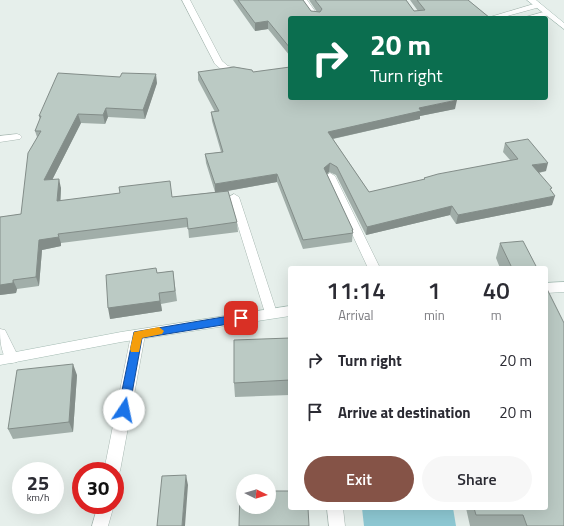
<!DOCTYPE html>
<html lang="en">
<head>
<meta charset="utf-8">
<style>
	:root { --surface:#fff; --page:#f7f7f7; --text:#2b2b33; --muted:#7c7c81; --accent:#855347 }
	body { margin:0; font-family:"Titillium Web",sans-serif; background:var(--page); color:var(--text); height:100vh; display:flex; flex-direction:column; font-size:15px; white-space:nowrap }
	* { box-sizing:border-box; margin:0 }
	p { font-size:13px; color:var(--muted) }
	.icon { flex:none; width:22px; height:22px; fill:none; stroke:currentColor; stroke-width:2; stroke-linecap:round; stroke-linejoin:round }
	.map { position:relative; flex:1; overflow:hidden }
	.details { position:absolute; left:288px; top:266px; width:260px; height:244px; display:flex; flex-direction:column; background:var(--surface); border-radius:4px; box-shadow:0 4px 16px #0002 }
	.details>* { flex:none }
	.banner { position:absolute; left:288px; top:16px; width:260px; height:84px; border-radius:4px; box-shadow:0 4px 16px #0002; background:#0b6e4f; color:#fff; overflow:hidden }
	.needle { width:26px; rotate:95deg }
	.fabs { position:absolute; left:236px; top:474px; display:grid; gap:8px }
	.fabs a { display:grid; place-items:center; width:40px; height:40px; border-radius:50%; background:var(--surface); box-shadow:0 4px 16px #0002; font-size:20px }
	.speed { position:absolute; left:12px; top:462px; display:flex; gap:8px; font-size:20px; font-weight:700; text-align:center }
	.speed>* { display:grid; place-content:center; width:52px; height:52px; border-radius:50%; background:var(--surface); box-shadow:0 4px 16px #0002; line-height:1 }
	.speed small { font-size:10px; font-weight:400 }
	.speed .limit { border:6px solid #d22; background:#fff; color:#111 }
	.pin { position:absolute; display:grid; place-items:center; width:34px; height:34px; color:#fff; margin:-17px; border-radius:8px; box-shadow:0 2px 6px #0006 }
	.me { position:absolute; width:44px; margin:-22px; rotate:11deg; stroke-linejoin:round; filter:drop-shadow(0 0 3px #0008) }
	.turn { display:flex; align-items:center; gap:14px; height:84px; padding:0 16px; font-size:18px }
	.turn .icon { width:52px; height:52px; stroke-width:2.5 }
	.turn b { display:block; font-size:28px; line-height:34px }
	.eta { display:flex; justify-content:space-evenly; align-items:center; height:68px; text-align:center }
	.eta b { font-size:24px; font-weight:600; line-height:28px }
	.primary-button { display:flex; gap:8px; margin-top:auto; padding:8px 16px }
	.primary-button a { flex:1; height:46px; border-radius:24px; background:var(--accent); color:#fff; font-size:16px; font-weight:600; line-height:46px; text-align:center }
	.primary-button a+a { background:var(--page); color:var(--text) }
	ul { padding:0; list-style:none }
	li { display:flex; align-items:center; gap:12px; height:52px; padding:0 16px }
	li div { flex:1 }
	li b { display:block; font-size:15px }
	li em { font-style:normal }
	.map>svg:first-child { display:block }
	.water { fill:#8ec9d4 }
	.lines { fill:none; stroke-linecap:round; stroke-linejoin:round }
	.lane-casing { stroke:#a8b8b2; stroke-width:1 }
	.street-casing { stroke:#a8b8b2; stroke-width:1 }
	.secondary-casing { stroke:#a4bbb3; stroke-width:1 }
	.lane { fill:#fff; fill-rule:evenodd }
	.street { fill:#fff; fill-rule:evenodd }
	.secondary { fill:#fff; fill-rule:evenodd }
	.wall { fill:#a1aea9 }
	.shaded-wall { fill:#838d89 }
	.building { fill:#bbcac4; stroke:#838d89 }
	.route { fill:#1a73e8; stroke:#114b97 }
	.slow { fill:#f59e0b }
</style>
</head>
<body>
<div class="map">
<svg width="564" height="526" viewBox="0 0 564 526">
	<rect width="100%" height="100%" fill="#e6efeb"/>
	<path class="water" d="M362,508h91l3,18h-92z"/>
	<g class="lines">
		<defs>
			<path id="lane" d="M17,134l3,1 2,2 -2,2 -20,3v-6z
				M0,329l5,1 14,28 -2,4 -5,1 -5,-1c-6,-12 -7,-20 -7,-33z"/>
			<path id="street" d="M182,0h8l32,61 6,5 16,3v4l-22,-3 -7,-6z
				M299,0h8l13,18h-8z
				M537,3h3v4l-40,11h-13z
				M547,11l4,2 -1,2 -14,3h-14z
				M330,173l5,3 45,92h-12l-43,-92z
				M234,194l5,3 38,116 -1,3 -5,2 -5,-2 -1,-3 -36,-116z
				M138,330l5,1 2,4 -25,136 -5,6v-6h-11l27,-136 2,-4z
				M98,505h16l-6,21h-16z
				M327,508h16l2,18h-16z"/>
			<path id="secondary" d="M527,0h9l28,23v6z
				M564,282v10l-18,1v-10z
				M290,306v10l-169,26 -121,23v-10l121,-23z"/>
		</defs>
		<use href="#lane" class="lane-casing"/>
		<use href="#street" class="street-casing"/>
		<use href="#secondary" class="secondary-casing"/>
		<use href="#lane" class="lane"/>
		<use href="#street" class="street"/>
		<use href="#secondary" class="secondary"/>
	</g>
	<path class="wall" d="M233,0h70l8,11 6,1 -8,-12h97l8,11h4l-8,-11h58l22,18h-200v38l-22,-27 -13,2z
		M198,72h55l202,37 -35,7v3l-87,20 36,53 55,-12v-2l86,-18 -7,-8 2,-9 41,28 -7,2 12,18 1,14 -96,19 -6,-9 -84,20 -30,-60 -7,-3 -2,2 26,56 -1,12 -49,7 -26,-67 -49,9 9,31 1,10 -49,6 -1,-11 -127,16v3l-19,4 -3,36 -22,3 -1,4 -16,2v-78l21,-3 16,-77 -2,-6 5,-11 -1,-4 118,-33 -12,36 -37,-2 -3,7 -24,-1 -29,57 9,8 -1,13 112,-4 43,-5 -9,-29 -1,-9 16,-2 -9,-31 -1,-9h4l-17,-32z
		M500,243l37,25h-37l-4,-10z
		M173,271l4,30 -16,3 1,7 -52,8 47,-46z
		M289,306h1v89l-55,2 -1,-14 55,-45z
		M77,375l-4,57 -60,7 -5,-10z
		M466,508h80l18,18h-94z"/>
	<path class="shaded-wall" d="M268,21v8l-13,2v-8z
		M156,74l1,9 -12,36 -2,-9z
		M457,100l-2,9 -35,7v3l-93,21 1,-8 91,-24z
		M106,108l2,9 -3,7 -2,-9z
		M78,114l3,9 -34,67 -3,-10z
		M330,163l-1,9 -5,5v-9z
		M548,163l-2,8 -16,3 2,-9z
		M277,174v8l-62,11v-9z
		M59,179l2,9 -1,23 -3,-10z
		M555,196l-3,9 -96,19 2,-9z
		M452,206l-2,9 -84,20 1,-8z
		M58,234l3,9v3l-19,4 -3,36 -3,-9 3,-37z
		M13,280l4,9 -1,4 -16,2v-10z
		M159,293l3,18 -52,8 -2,-11z
		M73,364l4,11 -4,57 -4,-10z
		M186,475l2,10 -3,41h-3z"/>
	<path class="building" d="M238,0h65l8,11 9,1 2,-3 -7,-9h91l8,11 11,-1 -8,-10h51l22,18h-200v30l-22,-27 -13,2z
		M234,67l18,3 1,2 37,-5v31h165l2,2 -38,8 2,3 -93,21 41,60 56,-13 -1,-1 14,-4 80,-15 -13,-16 23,-4 20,24 -16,2 20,23 -2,1 5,7 -97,19 -6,-9 -85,21 -30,-60 -7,-4 -6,5 29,62h-1l1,3 -50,7 -26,-66 -62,10 -10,-30 18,-2 -12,-40 8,-1 -21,-39z
		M58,73l62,4 2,-4 34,1 -13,36 -37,-2 -3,7 -25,-1 -34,66 15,-1 -2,22 63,-8 -1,-6 51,-6 2,16 56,-6 9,31 -49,7 -1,-11 -129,16 1,3 -20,3 -3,37 -23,3v3l-13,2v-68l21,-3 7,-61 13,-22h-6l6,-15h-2z
		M523,241l14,27h-25l-12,-25z
		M156,268l1,5 16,-2 2,20 -16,2 1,8 -52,7 -2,-33z
		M546,287l18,36v203h-37l-4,-11h-47l-2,-7h72z
		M289,306h1v74l-56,3v-43l56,-2z
		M73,364l-4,58 -61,7 9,-59z
		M186,475l-4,51h-25l5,-50z
		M240,491h3v16h26v-16h21v17h18l1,18h-70z"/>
	<path class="route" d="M241,314l5,4 -5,4 -99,16 -13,72 -2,4h-7l-2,-4 16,-78z"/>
	<path class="slow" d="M159,327l5,4 -2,3 -20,4 -3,14h-8l-1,-3 4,-17z"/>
</svg>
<div class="fabs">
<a><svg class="needle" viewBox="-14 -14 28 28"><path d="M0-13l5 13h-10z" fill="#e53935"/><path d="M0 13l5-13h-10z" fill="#7c7c81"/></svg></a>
</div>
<div class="speed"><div>25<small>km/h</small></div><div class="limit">30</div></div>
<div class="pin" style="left:241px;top:318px;background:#d93025"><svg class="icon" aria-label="arrive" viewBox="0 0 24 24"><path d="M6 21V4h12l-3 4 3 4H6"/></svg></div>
<svg class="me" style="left:124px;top:410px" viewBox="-20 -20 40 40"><circle r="19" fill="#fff"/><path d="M0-13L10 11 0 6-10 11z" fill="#1a73e8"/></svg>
<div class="banner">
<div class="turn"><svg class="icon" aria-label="right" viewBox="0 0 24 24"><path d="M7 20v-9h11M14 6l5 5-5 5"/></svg><div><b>20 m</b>Turn right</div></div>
</div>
<section class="details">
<div class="eta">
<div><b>11:14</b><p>Arrival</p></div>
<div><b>1</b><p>min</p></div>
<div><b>40</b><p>m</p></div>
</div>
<ul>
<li><svg class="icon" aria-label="right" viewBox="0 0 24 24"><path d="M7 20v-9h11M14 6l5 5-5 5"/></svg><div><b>Turn right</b></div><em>20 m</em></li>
<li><svg class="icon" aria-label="arrive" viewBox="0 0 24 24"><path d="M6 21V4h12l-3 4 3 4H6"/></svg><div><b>Arrive at destination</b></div><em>20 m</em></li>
</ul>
<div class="primary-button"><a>Exit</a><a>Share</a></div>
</section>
</div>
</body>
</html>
